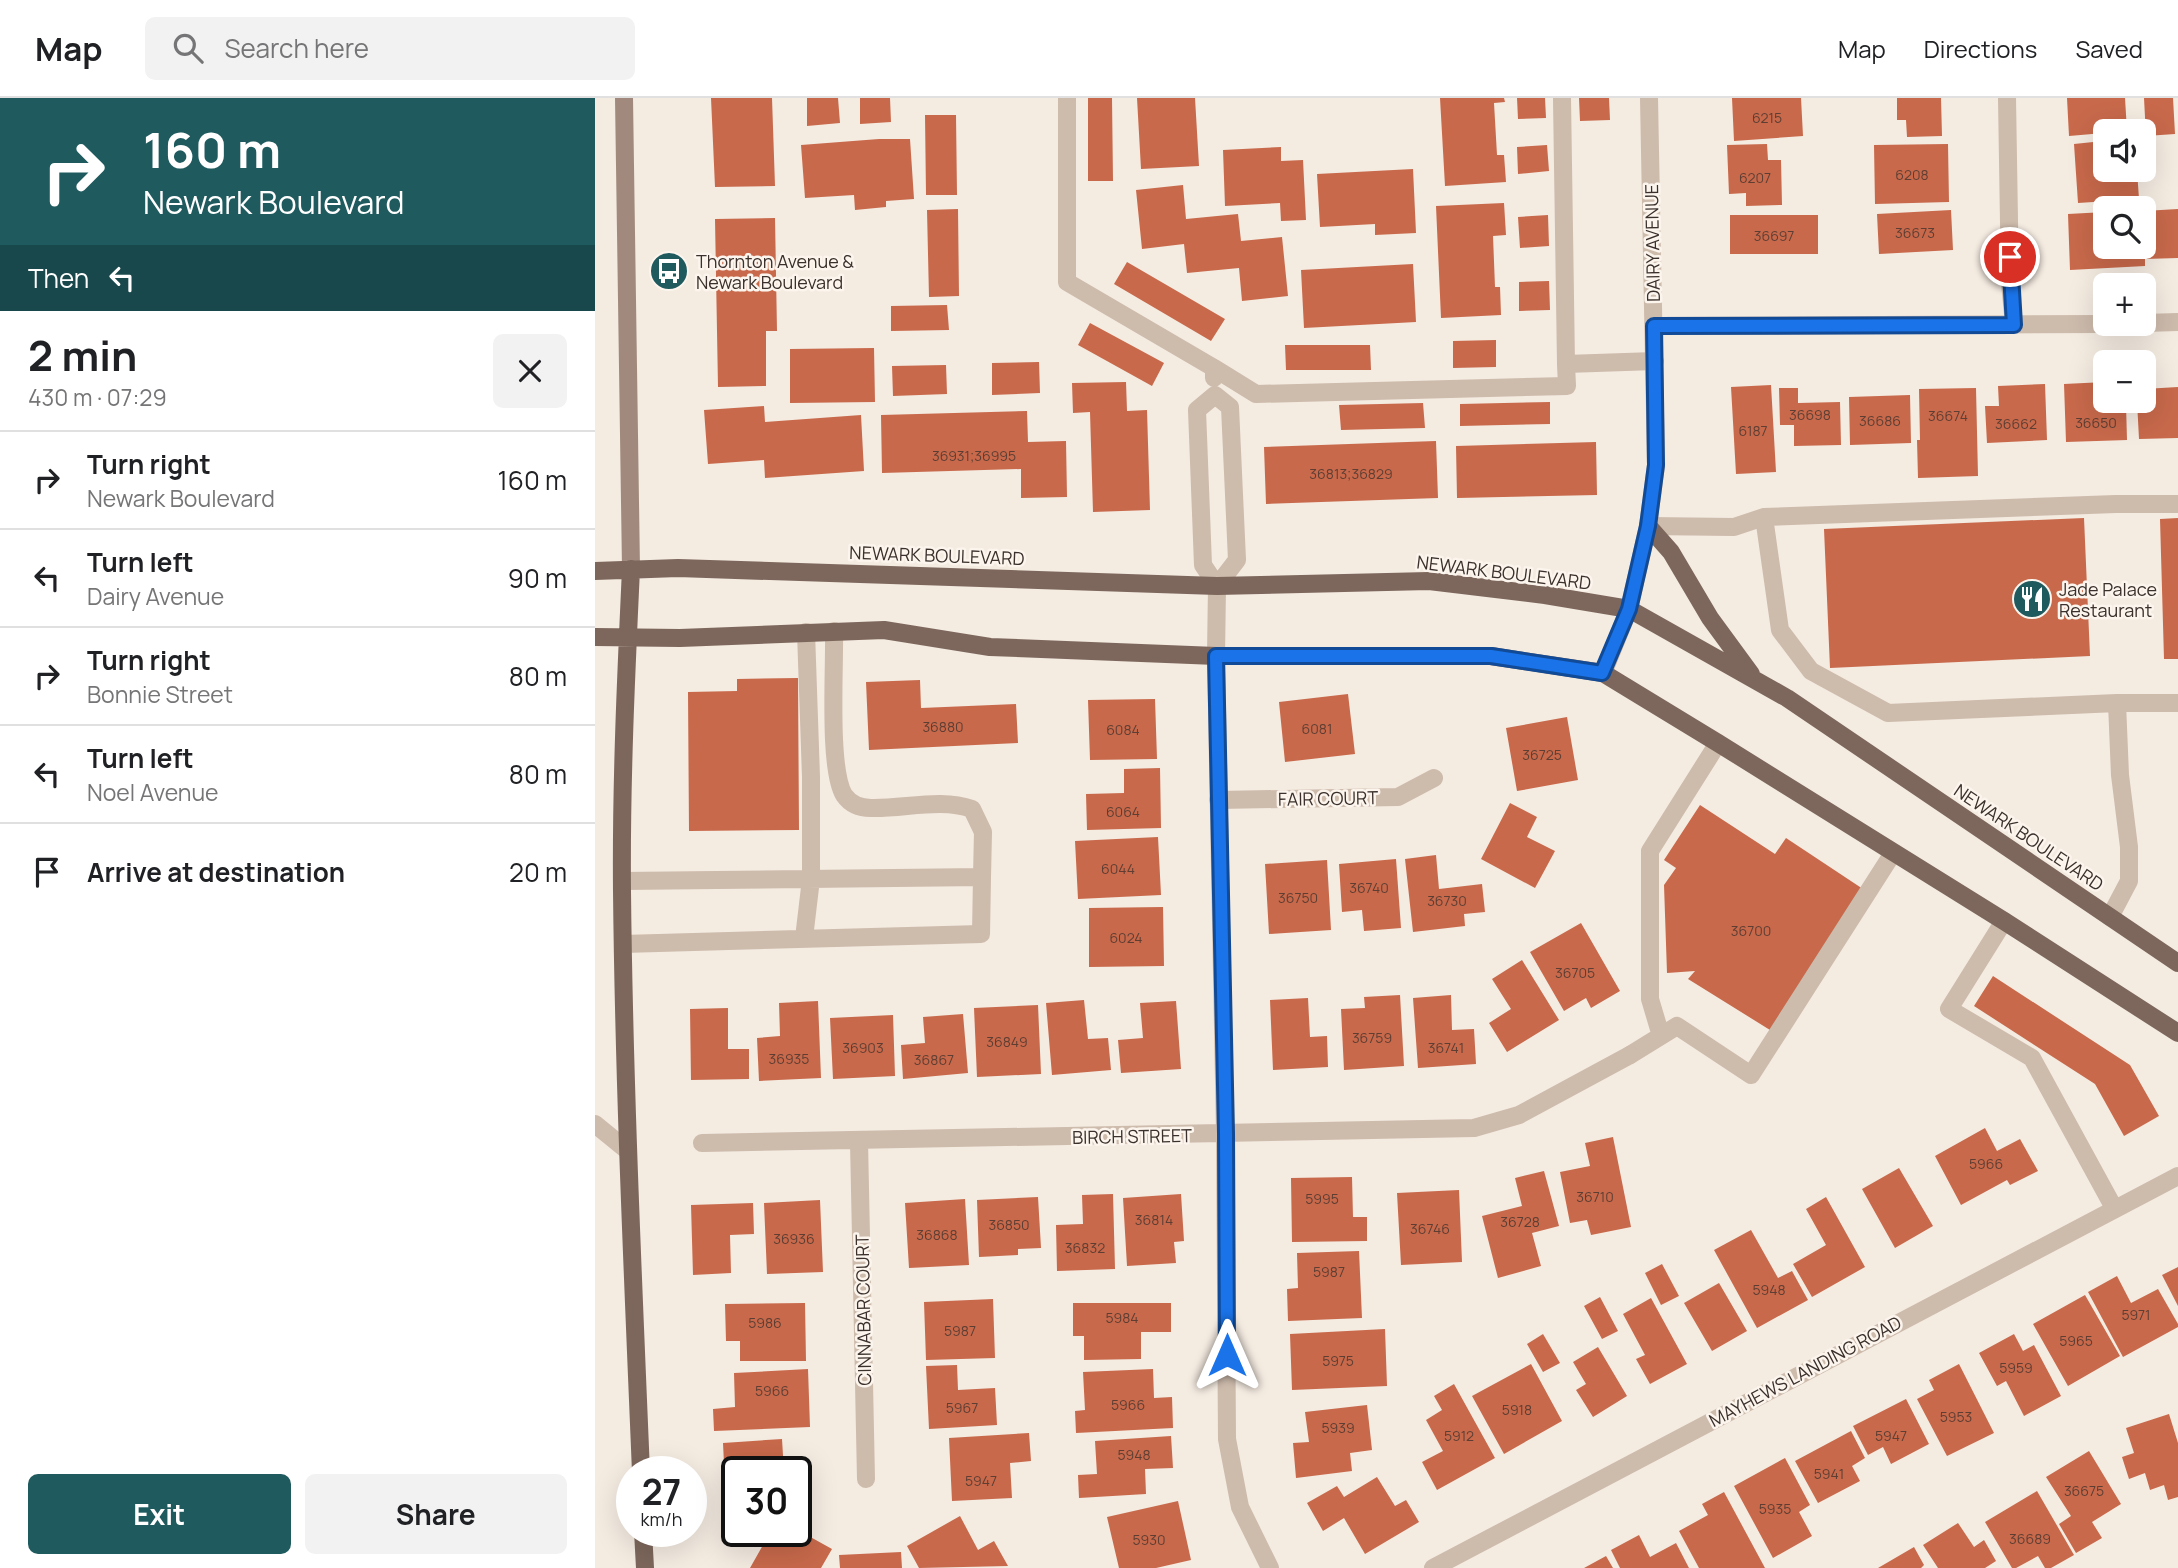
<!DOCTYPE html>
<html lang="en">
<head>
<meta charset="utf-8">
<style>
	:root { --surface:#fff; --page:#f2f2f2; --text:#202124; --muted:#757577; --line:#e0e0e0; --accent:#1f5a5e }
	body { margin:0; font-family:Manrope,sans-serif; background:var(--page); color:var(--text); height:100vh; display:flex; flex-direction:column; font-size:26px; white-space:nowrap }
	* { box-sizing:border-box; margin:0 }
	p { font-size:23px; color:var(--muted) }
	.icon { flex:none; width:38px; height:38px; fill:none; stroke:currentColor; stroke-width:2; stroke-linecap:round; stroke-linejoin:round }
	.map { position:relative; flex:1; overflow:hidden }
	.side { display:flex; flex-direction:column; background:var(--surface); width:595px }
	.side>* { flex:none }
	.top-card { background:#1f5a5e; color:#fff; overflow:hidden }
	.buttons { position:absolute; left:1498px; top:21px; display:grid; gap:14px }
	.buttons a { display:grid; place-items:center; width:63px; height:63px; border-radius:10px; background:var(--surface); box-shadow:0 7px 28px #0002; font-size:35px }
	.speed { position:absolute; left:21px; top:1358px; display:flex; gap:14px; font-size:35px; font-weight:700; text-align:center }
	.speed>* { display:grid; place-content:center; width:91px; height:91px; border-radius:50%; background:var(--surface); box-shadow:0 7px 28px #0002; line-height:1 }
	.speed small { font-size:18px; font-weight:400 }
	.speed .limit { border:4px solid #111; border-radius:10px; background:#fff; color:#111 }
	.pin { position:absolute; display:grid; place-items:center; width:60px; height:60px; color:#fff; margin:-30px; border:4px solid #fff; border-radius:50%; box-shadow:0 2px 7px #0007 }
	.me { position:absolute; width:77px; margin:-38px; rotate:0deg; stroke-linejoin:round; filter:drop-shadow(0 0 5px #0008) }
	.turn { display:flex; align-items:center; gap:24px; height:147px; padding:0 28px; font-size:32px }
	.turn .icon { width:91px; height:91px; stroke-width:2.5 }
	.turn b { display:block; font-size:49px; line-height:60px }
	.then { display:flex; align-items:center; height:66px; padding:0 28px; background:#0003; gap:14px; font-size:26px }
	.round { display:grid; place-items:center; flex:none; width:74px; height:74px; border-radius:10px; background:var(--page) }
	.summary { display:flex; align-items:center; justify-content:space-between; height:119px; padding:0 28px }
	h1 { font-size:42px; font-weight:700; line-height:52px }
	.cta { display:flex; gap:14px; margin-top:auto; padding:14px 28px }
	.cta a { flex:1; height:80px; border-radius:10px; background:var(--accent); color:#fff; font-size:28px; font-weight:700; line-height:80px; text-align:center }
	.cta a+a { background:var(--page); color:var(--text) }
	ul { padding:0; list-style:none }
	li { display:flex; align-items:center; gap:21px; height:98px; padding:0 28px; border-top:2px solid var(--line) }
	li div { flex:1 }
	li b { display:block; font-size:26px }
	li em { font-style:normal }
	header { display:flex; align-items:center; gap:42px; box-sizing:border-box; height:98px; padding:0 35px; background:var(--surface); border-bottom:2px solid var(--line) }
	header strong { font-size:33px }
	nav { display:flex; gap:38px; margin-inline-start:auto; font-size:24px }
	.search { width:490px; height:63px; background:var(--page); display:flex; align-items:center; gap:18px; box-sizing:border-box; padding:0 24px; border-radius:10px; color:var(--muted); font-size:26px }
	main { display:flex; flex:1; min-height:0 }
	.map>svg:first-child { display:block }
	.building { fill:#c8694b }
	.lines { fill:none; stroke-linecap:round; stroke-linejoin:round }
	.service { stroke:#cdbbac; stroke-width:18 }
	.minor { stroke:#cdbbac; stroke-width:18 }
	.secondary { stroke:#a18a7d; stroke-width:18 }
	.primary { stroke:#7d675c; stroke-width:18 }
	.route-casing { stroke:#114b97; stroke-width:18 }
	.route { stroke:#1a73e8; stroke-width:12 }
	.labels { text-anchor:middle; dominant-baseline:central; stroke-width:5; stroke-linejoin:round; paint-order:stroke }
	.number-label { font-size:14px; fill:#5e3e33 }
	.street-label { font-size:18px; fill:#3b302b; stroke:#fbf5ee }
	.poi-label { font-size:18px; fill:#3b302b; stroke:#fbf5ee; text-anchor:start }
</style>
</head>
<body>
<header>
<strong>Map</strong>
<div class="search"><svg class="icon" aria-label="search" viewBox="0 0 24 24"><circle cx="10" cy="10" r="6"/><path d="M15 15l6 6"/></svg>Search here</div>
<nav><a>Map</a><a>Directions</a><a>Saved</a></nav>
</header>
<main>
<section class="side">
<div class="top-card">
<div class="turn"><svg class="icon" aria-label="right" viewBox="0 0 24 24"><path d="M7 20v-9h11M14 6l5 5-5 5"/></svg><div><b>160 m</b>Newark Boulevard</div></div>
<div class="then">Then<svg class="icon" aria-label="left" viewBox="0 0 24 24"><path d="M17 20v-9H6M10 6l-5 5 5 5"/></svg></div>
</div>
<div class="summary"><div><h1>2 min</h1><p>430 m · 07:29</p></div><a class="round"><svg class="icon" aria-label="close" viewBox="0 0 24 24"><path d="M6 6l12 12M18 6L6 18"/></svg></a></div>
<ul>
<li><svg class="icon" aria-label="right" viewBox="0 0 24 24"><path d="M7 20v-9h11M14 6l5 5-5 5"/></svg><div><b>Turn right</b><p>Newark Boulevard</p></div><em>160 m</em></li>
<li><svg class="icon" aria-label="left" viewBox="0 0 24 24"><path d="M17 20v-9H6M10 6l-5 5 5 5"/></svg><div><b>Turn left</b><p>Dairy Avenue</p></div><em>90 m</em></li>
<li><svg class="icon" aria-label="right" viewBox="0 0 24 24"><path d="M7 20v-9h11M14 6l5 5-5 5"/></svg><div><b>Turn right</b><p>Bonnie Street</p></div><em>80 m</em></li>
<li><svg class="icon" aria-label="left" viewBox="0 0 24 24"><path d="M17 20v-9H6M10 6l-5 5 5 5"/></svg><div><b>Turn left</b><p>Noel Avenue</p></div><em>80 m</em></li>
<li><svg class="icon" aria-label="arrive" viewBox="0 0 24 24"><path d="M6 21V4h12l-3 4 3 4H6"/></svg><div><b>Arrive at destination</b></div><em>20 m</em></li>
</ul>
<div class="cta"><a>Exit</a><a>Share</a></div>
</section>
<div class="map">
<svg width="1583" height="1470" viewBox="0 0 1583 1470">
	<rect width="100%" height="100%" fill="#f4ebe1"/>
	<path class="building" d="M116,0h61l3,88 -60,1z
		M212,0h31l2,25 -33,3z
		M265,0h30l1,24 -31,2z
		M493,0h24l1,83h-25z
		M542,0h58l4,68 -58,3z
		M845,0h64l1,4 -11,1 3,52h7l2,27 -61,4z
		M922,0h28l1,20 -28,1z
		M984,0h30l1,22 -30,1z
		M1137,0h69l2,38 -69,5z
		M1302,0h44l1,38 -35,1 -1,-17h-9z
		M1472,0h58l2,33 -58,5z
		M1549,0h29l2,36 -29,2z
		M330,17h31l1,80h-31z
		M284,41h31l4,60 -28,2v6l-31,3 -1,-15 -49,3 -4,-53z
		M1508,43l2,29h32l2,29 -61,4 -4,-59z
		M1172,46l1,16h13l1,45 -36,1v-13l-17,1 -2,-49z
		M1353,46l1,58 -74,2 -1,-59z
		M952,47l2,26 -31,3 -1,-27z
		M686,49v14l22,-1 3,60 -25,1 -1,-18 -55,3 -2,-56z
		M818,71l3,64 -41,2v-11l-55,3 -3,-53z
		M588,87l3,34 52,-5 3,27 41,-4 6,59 -46,5 -3,-33 -52,5 -3,-29 -42,5 -6,-59z
		M909,105l2,32 -13,1 2,51h5l1,28 -60,3 -5,-112z
		M363,111l1,87 -30,1 -2,-87z
		M1583,111v49l-33,1v7l-75,4 -2,-56 37,-2v35h39v-36z
		M1356,112l2,40 -74,4 -2,-40z
		M953,117l1,31 -29,2 -2,-31z
		M1135,117h88v39h-88z
		M180,120l2,113h-11v55l-48,1 -3,-168z
		M532,164l98,57 -14,22 -97,-57z
		M818,166l3,58 -112,6 -3,-58z
		M954,183l1,29 -31,1v-29z
		M352,207l2,25 -58,1v-25z
		M495,225l74,40 -12,23 -74,-41z
		M901,242v27l-43,1v-27z
		M690,247h85l1,25h-85z
		M279,250l1,54 -85,1v-54z
		M444,264l1,31 -48,2v-32z
		M351,267l1,29 -54,2 -1,-30z
		M531,284l1,29 20,-1 3,100 -57,2 -3,-100 -17,1 -1,-30z
		M1510,284v19h11v4l10,-1 1,36 -61,2 -2,-58z
		M1450,286l2,56 -60,3 -2,-37h14l-1,-20z
		M1176,287l5,87 -40,2 -5,-87z
		M1583,289v51l-39,1 -2,-38h7v-12z
		M1184,290h19v15l42,-1 1,43 -47,1v-21h-14z
		M1381,290l2,88 -60,2 -1,-38h3l-1,-51z
		M1315,297l1,48 -61,2 -1,-48z
		M955,304v22l-90,2v-22z
		M828,305l2,25 -84,2 -2,-25z
		M169,308l1,16 96,-7 3,56 -99,7 -1,-18 -56,4 -4,-54z
		M432,313l1,31 38,-1 1,56 -46,1v-29l-139,4 -1,-58z
		M841,343l2,57 -172,6 -2,-57z
		M1001,344l1,53 -140,3 -1,-52z
		M1489,420l6,138 -260,12 -6,-139z
		M1583,420v141h-14l-4,-140z
		M203,580l1,152 -110,1 -1,-139 49,-1v-12z
		M325,582l1,28 95,-4 2,39 -149,7 -3,-68z
		M753,596l7,60 -70,8 -6,-60z
		M560,601l2,60 -67,1 -2,-60z
		M972,619l11,63 -61,11 -11,-63z
		M565,670l1,60 -74,2 -1,-36 38,-1v-24z
		M915,705l27,14 -10,20 28,14 -20,37 -54,-29z
		M1105,707l75,49 11,-16 77,51 -93,141 -82,-51 7,-8 -28,2 -3,-88 12,-17 -12,-8z
		M563,739l3,58 -83,4 -3,-58z
		M841,757l3,34 43,-5 3,28 -21,2 1,12 -52,6 -8,-73z
		M801,761l5,69 -37,3 -2,-21 -20,2 -3,-48z
		M732,762l4,70 -62,4 -4,-70z
		M568,809l1,59 -75,1v-59z
		M986,825l39,68 -29,17 -5,-10 -22,13 -34,-59z
		M927,862l37,60 -52,32 -18,-29 22,-14 -19,-30z
		M1398,878l137,89 29,51 -35,20 -29,-52 -121,-78z
		M805,897l4,71 -60,4 -3,-61 24,-1 -1,-11z
		M856,897l1,35 22,-1 2,35 -58,4 -5,-70z
		M713,900l2,39 17,-1 1,31 -55,3 -3,-70z
		M489,902l4,39 20,-1 3,32 -59,5 -6,-72z
		M223,903l3,77 -62,3 -2,-43 23,-2 -1,-33z
		M581,903l5,68 -60,4 -3,-33 25,-2 -3,-35z
		M443,907l3,69 -64,3 -3,-69z
		M133,910v41h21v30l-58,1 -1,-71z
		M368,916l5,59 -65,6 -2,-34 24,-2 -2,-26z
		M298,917l2,61 -62,3 -3,-61z
		M1390,1030l12,23 23,-12 18,32 -28,14 -3,-5 -46,25 -26,-49z
		M1018,1039l18,90 -40,8 -4,-15 -17,3 -10,-51 30,-6 -5,-23z
		M1304,1070l34,58 -38,22 -33,-59z
		M949,1073l15,55 -27,7 9,33 -43,12 -16,-62 40,-10 -7,-28z
		M757,1079l1,40h14v24l-75,1 -1,-64z
		M864,1092l3,72 -61,3 -4,-72z
		M518,1096l2,75 -58,2 -1,-46 27,-1 -1,-29z
		M586,1096l3,47 -10,1 2,21 -49,3 -4,-68z
		M443,1099l3,51 -23,1v6l-39,2 -2,-57z
		M1231,1099l39,70 -53,30 -19,-33 33,-19 -20,-36z
		M370,1101l4,66 -60,3 -4,-65z
		M225,1102l3,72 -56,2 -3,-71z
		M158,1105l1,31 -24,1 1,38 -38,2 -2,-70z
		M1156,1132l27,48 14,-7 16,29 -51,28 -43,-78z
		M764,1153l3,67 -74,3 -1,-32 11,-1 -1,-35z
		M1067,1166l17,32 -18,9 -16,-32z
		M1583,1169v39l-16,-31z
		M1522,1178l14,27 27,-14 20,35v3l-55,30 -35,-65z
		M1124,1185l28,48 -35,20 -28,-48z
		M1490,1197l35,61 -52,30 -35,-62z
		M1005,1199l18,34 -16,8 -18,-33z
		M1056,1200l36,66 -37,20 -14,-25 9,-4 -22,-41z
		M398,1201l2,59 -69,2 -2,-58z
		M210,1205l1,58h-66v-20h-14l-1,-37z
		M478,1205h98v29h-30v27l-57,1v-24h-11z
		M790,1231l2,57 -95,4 -2,-56z
		M948,1236l17,29 -17,9 -16,-28z
		M1419,1236l9,17 11,-6 27,51 -37,20 -18,-35 -9,5 -18,-33z
		M1003,1249l29,49 -34,21 -17,-27 10,-6 -13,-22z
		M936,1266l31,57 -58,33 -32,-58z
		M1364,1266l35,69 -47,23 -30,-57 17,-9 -5,-10z
		M362,1267l1,25 37,-2 2,37 -68,4 -3,-63z
		M213,1271l2,58 -96,4 -1,-22 22,-2 -1,-34z
		M558,1271l1,29 18,-1 1,31 -97,5 -1,-22 10,-1 -2,-38z
		M859,1286l41,74 -58,32 -15,-28 21,-11 -17,-31 16,-10 -8,-14z
		M1311,1301l23,45 -38,20 -8,-17 -15,8 -15,-29z
		M772,1307l5,45 -22,3 2,18 -56,7 -3,-35 16,-1 -4,-30z
		M1574,1316l9,29v54l-10,3 -4,-15 -14,5 -5,-17 -16,6 -7,-22 12,-4 -8,-25z
		M1256,1333l14,27 -13,8 8,15 -42,22 -23,-42z
		M434,1335l2,28 -21,2 2,35 -60,3 -3,-63z
		M576,1338l2,32 -28,1 1,25 -67,4 -1,-23 19,-1 -2,-33z
		M187,1341l2,33h-47v33h-11l-3,-62z
		M1494,1353l32,53 -29,18 10,16 -26,15 -17,-29 12,-8 -25,-39z
		M1190,1360l25,47 -11,7 13,24 -39,22 -39,-72z
		M782,1379l18,29 11,-6 13,22 -54,32 -21,-36 -21,13 -16,-28 30,-17 7,11z
		M1442,1393l37,64 -23,13h-6l-7,-12 -22,12h-4l-27,-46z
		M1129,1394l41,76h-66l-20,-37 29,-16 -6,-11z
		M583,1403l13,59 -35,8h-37l-12,-51z
		M365,1418l18,34 16,-9 14,25 -89,2 -12,-22z
		M1363,1425l16,24 10,-7 12,21 -11,7h-47l-15,-23z
		M201,1431l36,20 -11,19h-71l21,-37h25z
		M1044,1437l11,22 26,-14 13,25h-69l-9,-18z
		M1319,1449l10,18 -3,3h-43z
		M306,1454l1,16h-62l-1,-13z
		M1011,1458l7,12h-29z"/>
	<g class="lines">
		<path class="service" d="M472,0v184l147,86v10
			M967,0l4,266
			M619,270l42,26 311,-8 -1,-22 89,-3
			M620,297l15,12 7,153 -20,26 -14,-21 -6,-155z
			M1169,419l16,113 31,41 77,42 229,-10h61
			M1053,428l86,1 30,-10 352,-13h62
			M239,533c1,36 -6,137 10,164 7,10 16,13 27,13 33,1 70,-10 101,1l11,23 -1,45
			M27,783l360,-4 -1,57 -358,10
			M1515,819l19,-36v-34l-9,-72 -3,-72
			M1409,823l-55,88 83,49 82,150
			M209,840l7,-59v-102l-5,-145
			M1066,938l-11,-37v-148l68,-108
			M1035,957l47,-29 74,49 142,-222"/>
		<path class="minor" d="M1412,0l3,185 4,42
			M1549,225l34,-1
			M1059,228l451,-2
			M622,488l-1,70 9,478 2,305 13,68 30,61
			M1008,575l26,-64 19,-83 8,-61 -7,-367
			M623,702l180,-3 36,-19
			M0,1026l33,27
			M264,1043l7,338
			M107,1045l772,-15 45,-13 111,-60
			M838,1470l745,-392"/>
		<path class="secondary" d="M29,0l7,471"/>
		<path class="primary" d="M1053,428l23,26 39,66 41,56
			M36,471c-5,107 -10,215 -9,322 2,194 11,387 19,581
			M0,473l83,-3 539,18 212,-5 116,14 84,14 158,89 391,265
			M0,539l85,1 204,-8 106,17 226,9h275l112,17 115,70 286,178 174,112
			M48,1433l2,37"/>
	</g>
	<g class="lines">
		<defs>
			<path id="route" d="M632,1257l-1,-222 -10,-477h275l111,17 27,-64 19,-83 8,-61 -2,-139 360,-1 -4,-68"/>
		</defs>
		<use href="#route" class="route-casing"/>
		<use href="#route" class="route"/>
	</g>
	<defs>
		<symbol id="bus-disc" viewBox="-11 -11 22 22"><circle r="9.5" fill="#1f5a5e" stroke="#fbf5ee"/><path d="M-5-6H5V4H4V6H2V4H-2V6H-4V4H-5ZM-3.5-4V0h7V-4ZM-3.5 1.2v1.5H-2V1.2ZM2 1.2v1.5H3.5V1.2Z" fill="#fff"/></symbol>
		<symbol id="restaurant-disc" viewBox="-11 -11 22 22"><circle r="9.5" fill="#1f5a5e" stroke="#fbf5ee"/><path d="M-5-6h1v4h1v-4h1v4h1v-4h1v5L-1.5 .5V6h-2V.5L-5-1ZM5-6V6H3V1.5H1.5Q1.5-4 5-6Z" fill="#fff"/></symbol>
	</defs>
	<g fill-rule="evenodd">
		<use href="#bus-disc" x="52" y="151" width="44" height="44"/>
		<use href="#restaurant-disc" x="1415" y="479" width="44" height="44"/>
	</g>
	<g class="labels">
		<g class="number-label">
			<text x="1172" y="19">6215</text>
			<text x="1317" y="76">6208</text>
			<text x="1160" y="79">6207</text>
			<text x="1320" y="134">36673</text>
			<text x="1179" y="137">36697</text>
			<text x="1215" y="316">36698</text>
			<text x="1353" y="317">36674</text>
			<text x="1285" y="322">36686</text>
			<text x="1501" y="324">36650</text>
			<text x="1421" y="325">36662</text>
			<text x="1158" y="332">6187</text>
			<text x="379" y="357">36931;36995</text>
			<text x="756" y="375">36813;36829</text>
			<text x="348" y="628">36880</text>
			<text x="722" y="630">6081</text>
			<text x="528" y="631">6084</text>
			<text x="947" y="656">36725</text>
			<text x="528" y="713">6064</text>
			<text x="523" y="770">6044</text>
			<text x="774" y="789">36740</text>
			<text x="703" y="799">36750</text>
			<text x="852" y="802">36730</text>
			<text x="1156" y="832">36700</text>
			<text x="531" y="839">6024</text>
			<text x="980" y="874">36705</text>
			<text x="777" y="939">36759</text>
			<text x="412" y="943">36849</text>
			<text x="268" y="949">36903</text>
			<text x="851" y="949">36741</text>
			<text x="194" y="960">36935</text>
			<text x="339" y="961">36867</text>
			<text x="1391" y="1065">5966</text>
			<text x="1000" y="1098">36710</text>
			<text x="727" y="1100">5995</text>
			<text x="559" y="1121">36814</text>
			<text x="925" y="1123">36728</text>
			<text x="414" y="1126">36850</text>
			<text x="835" y="1130">36746</text>
			<text x="342" y="1136">36868</text>
			<text x="199" y="1140">36936</text>
			<text x="490" y="1149">36832</text>
			<text x="734" y="1173">5987</text>
			<text x="1174" y="1191">5948</text>
			<text x="1541" y="1216">5971</text>
			<text x="527" y="1219">5984</text>
			<text x="170" y="1224">5986</text>
			<text x="365" y="1232">5987</text>
			<text x="1481" y="1242">5965</text>
			<text x="743" y="1262">5975</text>
			<text x="1421" y="1269">5959</text>
			<text x="177" y="1292">5966</text>
			<text x="533" y="1306">5966</text>
			<text x="367" y="1309">5967</text>
			<text x="922" y="1311">5918</text>
			<text x="1361" y="1318">5953</text>
			<text x="743" y="1329">5939</text>
			<text x="864" y="1337">5912</text>
			<text x="1296" y="1337">5947</text>
			<text x="539" y="1356">5948</text>
			<text x="1234" y="1375">5941</text>
			<text x="386" y="1382">5947</text>
			<text x="1489" y="1392">36675</text>
			<text x="1180" y="1410">5935</text>
			<text x="1435" y="1440">36689</text>
			<text x="554" y="1441">5930</text>
		</g>
		<g class="street-label">
			<text transform="translate(1057 145) rotate(-91)">DAIRY AVENUE</text>
			<text transform="translate(342 457) rotate(2)">NEWARK BOULEVARD</text>
			<text transform="translate(909 474) rotate(7)">NEWARK BOULEVARD</text>
			<text transform="translate(733 700) rotate(-1)">FAIR COURT</text>
			<text transform="translate(1434 739) rotate(34)">NEWARK BOULEVARD</text>
			<text transform="translate(537 1038) rotate(-1)">BIRCH STREET</text>
			<text transform="translate(268 1212) rotate(-91)">CINNABAR COURT</text>
			<text transform="translate(1210 1273) rotate(-28)">MAYHEWS LANDING ROAD</text>
		</g>
		<g class="poi-label">
			<text x="101" y="163">Thornton Avenue &amp;<tspan x="101" dy="21">Newark Boulevard</tspan></text>
			<text x="1464" y="491">Jade Palace<tspan x="1464" dy="21">Restaurant</tspan></text>
		</g>
	</g>
</svg>
<div class="buttons">
<a><svg class="icon" aria-label="sound" viewBox="0 0 24 24"><path d="M4 9h4l5-4v14l-5-4H4zM17 9q2 3 0 6"/></svg></a>
<a><svg class="icon" aria-label="search" viewBox="0 0 24 24"><circle cx="10" cy="10" r="6"/><path d="M15 15l6 6"/></svg></a>
<a>+</a>
<a>−</a>
</div>
<div class="speed"><div>27<small>km/h</small></div><div class="limit">30</div></div>
<div class="pin" style="left:1415px;top:159px;background:#d93025"><svg class="icon" aria-label="arrive" viewBox="0 0 24 24"><path d="M6 21V4h12l-3 4 3 4H6"/></svg></div>
<svg class="me" style="left:632px;top:1257px" viewBox="-20 -20 40 40"><path d="M0-17L14 15 0 8-14 15z" fill="#1a73e8" stroke="#fff" stroke-width="4"/></svg>
</div>
</main>
</body>
</html>
